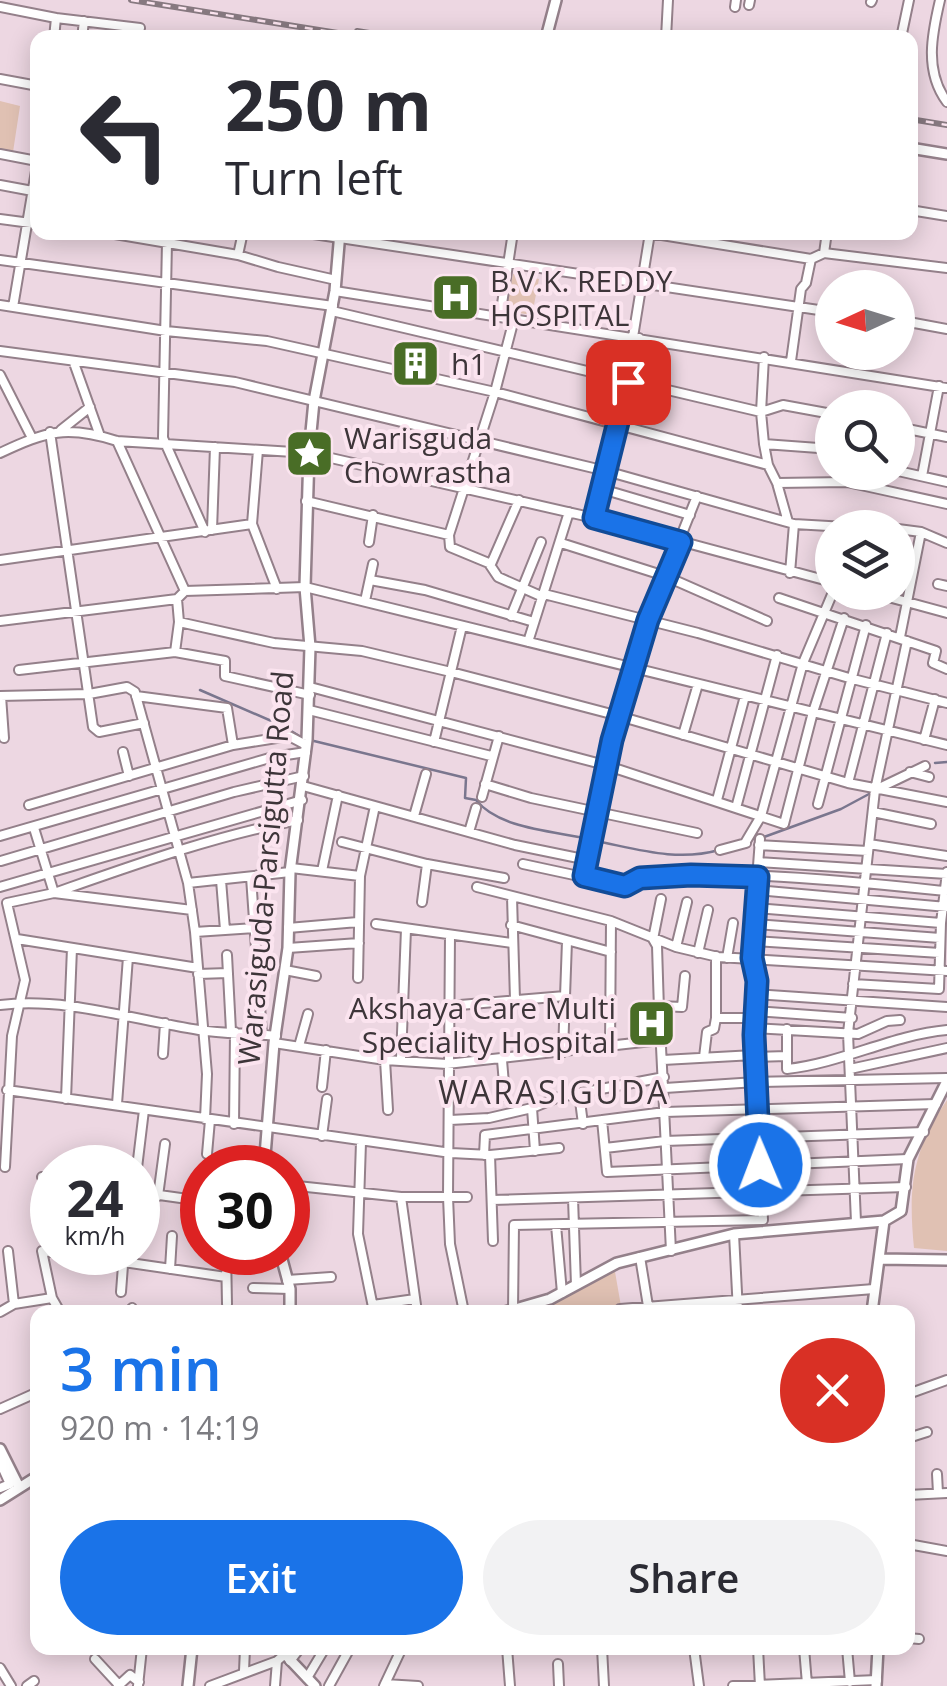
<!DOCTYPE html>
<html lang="en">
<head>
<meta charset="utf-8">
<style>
	:root { --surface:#fff; --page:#f2f2f3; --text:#2b2b33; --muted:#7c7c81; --accent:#1a73e8 }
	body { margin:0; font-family:"Open Sans",sans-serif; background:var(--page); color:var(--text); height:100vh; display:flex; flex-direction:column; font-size:38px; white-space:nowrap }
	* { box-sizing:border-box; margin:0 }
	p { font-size:32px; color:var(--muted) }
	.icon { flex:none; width:55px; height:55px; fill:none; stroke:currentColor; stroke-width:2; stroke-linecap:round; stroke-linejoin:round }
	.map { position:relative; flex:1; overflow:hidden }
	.panel { position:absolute; left:30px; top:1305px; width:885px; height:350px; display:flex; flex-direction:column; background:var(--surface); border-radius:20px; box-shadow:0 5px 25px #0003 }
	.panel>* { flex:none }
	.top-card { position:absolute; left:30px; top:30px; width:888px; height:210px; border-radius:20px; box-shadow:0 5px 25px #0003; background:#fff; color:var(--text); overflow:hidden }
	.needle { width:65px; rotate:266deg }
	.tools { position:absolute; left:815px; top:270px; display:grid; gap:20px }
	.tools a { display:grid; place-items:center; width:100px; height:100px; border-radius:50%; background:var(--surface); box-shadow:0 5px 25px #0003; font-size:50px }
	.speed { position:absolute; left:30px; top:1145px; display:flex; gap:20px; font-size:50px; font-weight:700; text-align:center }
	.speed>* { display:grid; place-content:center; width:130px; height:130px; border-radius:50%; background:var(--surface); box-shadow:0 5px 25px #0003; line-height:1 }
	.speed small { font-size:25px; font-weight:400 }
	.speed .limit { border:15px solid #d22; background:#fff; color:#111 }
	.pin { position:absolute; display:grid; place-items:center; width:85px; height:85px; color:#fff; margin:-42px; border-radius:20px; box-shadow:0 5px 15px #0006 }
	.me { position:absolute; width:110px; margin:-55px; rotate:359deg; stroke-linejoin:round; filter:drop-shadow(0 0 8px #0008) }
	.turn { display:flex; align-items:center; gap:35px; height:210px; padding:0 30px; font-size:45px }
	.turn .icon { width:130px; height:130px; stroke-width:2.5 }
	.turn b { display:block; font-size:70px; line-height:85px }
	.round { display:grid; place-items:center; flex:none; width:105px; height:105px; border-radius:52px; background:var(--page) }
	.summary { display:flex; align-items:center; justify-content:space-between; height:170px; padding:0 30px }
	h1 { font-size:60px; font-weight:600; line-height:75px; color:var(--accent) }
	.button { display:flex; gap:20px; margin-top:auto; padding:20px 30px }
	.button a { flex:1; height:115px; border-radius:60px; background:var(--accent); color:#fff; font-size:40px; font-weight:600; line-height:115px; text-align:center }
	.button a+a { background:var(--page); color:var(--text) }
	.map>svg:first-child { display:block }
	.green { fill:#e0c1b3 }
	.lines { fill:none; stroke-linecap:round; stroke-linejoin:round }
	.stream { stroke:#7a768e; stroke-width:2.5 }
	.minor-casing { stroke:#94808a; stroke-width:12 }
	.tertiary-casing { stroke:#94808a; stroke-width:14 }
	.minor { stroke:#fff; stroke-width:8 }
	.tertiary { stroke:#fff; stroke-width:9 }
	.rail-casing { stroke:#877980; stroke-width:6 }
	.rail { stroke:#fbe4ef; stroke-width:2.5; stroke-dasharray:8; stroke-linecap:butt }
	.route-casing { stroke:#114b97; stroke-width:25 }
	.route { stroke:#1a73e8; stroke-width:18 }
	.labels { text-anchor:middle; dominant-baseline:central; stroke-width:8; stroke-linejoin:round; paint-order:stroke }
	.poi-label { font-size:30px; fill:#3d3539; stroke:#fbe4ef; text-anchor:start }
	.street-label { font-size:30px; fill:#3d3539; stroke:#fbe4ef }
	.neighbourhood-label { font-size:32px; letter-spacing:2.5px; fill:#3d3539; stroke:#fbe4ef }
</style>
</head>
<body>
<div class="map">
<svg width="947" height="1686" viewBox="0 0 947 1686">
	<rect width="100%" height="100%" fill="#edd7e2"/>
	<path class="green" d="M0,101l20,5 -7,46 -13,-2z
		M513,274l26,5 -7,36 -26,-4z
		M947,1100v151l-33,-3c-6,-60 -2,-97 33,-148z
		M614,1266l8,46h-101l31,-9z"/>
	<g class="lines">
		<path class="stream" d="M200,690l83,36 18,11
			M314,741l152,37 -1,20 11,2c23,29 78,31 113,39
			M935,763l12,-1
			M764,837l77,-28 28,-15
			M596,841c41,8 81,21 123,9"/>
		<defs>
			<path id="minor" d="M940,0c-8,34 -16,71 7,102
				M871,2l1,-2
				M749,5l1,-5
				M0,7l56,11
				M735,7l1,-7
				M54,38l2,-20 84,10
				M82,38l2,-17
				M666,38l2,-38
				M901,38l8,-38
				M0,79l38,7
				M0,154l37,7
				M0,185l38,7
				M910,210l37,6
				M0,219l38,5
				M103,232l135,23 40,12 58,13
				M300,232l532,80
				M643,232l168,27
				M167,242l-4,196 42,94
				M824,253l123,15
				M238,255l5,-23
				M0,260l333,46
				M335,291l612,97
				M0,305l166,26 101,10 228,51 273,73
				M13,307l25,-148
				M332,311l429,101 22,-7 49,9
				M500,317l13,-85
				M898,320l49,9
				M633,337l17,-104
				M0,351l235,31 371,89 188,53 69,4
				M764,357l-3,55 3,32 4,21 9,18 11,39
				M791,361l10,-72 5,-6 5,-24 13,-6 3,-21
				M74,363l26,73
				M0,375l32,63
				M898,427l49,10
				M61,430l29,-23
				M50,432l43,295 6,5 45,-9
				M117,441l68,150 120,-4 642,158
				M764,444l68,5
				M258,450l-6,74 25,65
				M0,453c47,-22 67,-28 117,-12l192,12 285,65 238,64
				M898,471l49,11
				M922,476l17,-90
				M777,483l70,-1 100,22
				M602,489l88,26
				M306,501l143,34 46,-143 19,-73
				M594,518l45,-180
				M898,529l23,3 26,11
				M212,530l3,-83
				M449,535l1,12 41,17 28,-64
				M369,542l4,-27
				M561,543l104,33 102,45
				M0,560l252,-36
				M490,565l8,12 45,20
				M790,573l4,-49
				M370,580l55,10 109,32
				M938,584l9,2
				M870,592l77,21
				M544,594l154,39 151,45 98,25
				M779,598l157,53 -3,12 14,6
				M365,601l8,-37
				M511,616l30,-74
				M0,621l177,-22 8,-8
				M179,622l95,21 88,8 89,21 168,44 229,67 99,19
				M900,637l21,-105
				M528,642l41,-130
				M175,652l4,-30 -2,-23
				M19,670l156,-18 50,9v15l85,19
				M310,687l295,78 179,59 29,-112 31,-94
				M0,696l89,-2 38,-7 8,5 53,191 7,49 12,142 -2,45
				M1,696l3,42
				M136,696l91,12 6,37
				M309,710l182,46
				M683,735l15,-51
				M924,740l11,-41
				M434,742l28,-116
				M123,752l6,24
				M910,772l19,5
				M848,783l39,-150
				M485,784l46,14 166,35
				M875,790l50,-24
				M482,797l17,-61
				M717,800l28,-104
				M818,804l48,-179
				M29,805l204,-60 56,-9 17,9
				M375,806l140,39 73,15
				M736,808l41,-153
				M873,812l58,12
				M414,816l12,-42
				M34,828l20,65c80,-28 160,-57 244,-73
				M469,832l7,-24
				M0,836l273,-79 33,-5
				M342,842l85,22 77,14
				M745,843l16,-27 42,-153 30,-71
				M869,844l78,12
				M759,845l109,6
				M720,850l26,-7
				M1,861l233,-69 70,-16
				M759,862l188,12
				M523,864l102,22c40,-26 263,-1 319,5
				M291,868l69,8 15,-70 -72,-20
				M322,871l16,-76
				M584,876l21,-111 43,-146 49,-123
				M251,877l11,157
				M221,880l4,50
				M188,883l102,-11
				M0,887l302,-87
				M477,887l134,34 65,26 42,10 229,14
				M757,890l190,17
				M512,897l3,103
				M422,902l5,-38
				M756,908l185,15
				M376,924l136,19
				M754,924l186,14
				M511,925l100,27
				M288,928l70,-6
				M195,932l60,-4
				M450,935l-2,262 2,47 14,68
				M17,939l181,29
				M753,941l187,12
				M676,947l11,-45
				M288,948l71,-5
				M698,953l10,-43
				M227,955l4,76
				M727,958l6,-35
				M285,970l31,6
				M198,974l30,-1
				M358,978l2,-102
				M853,984l86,5 2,-66 6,-51
				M755,994l192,13
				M0,1005c67,-8 133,15 199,25 25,4 51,3 77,6
				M448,1006l117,-10
				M659,1010l-2,-64 -4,-7 8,-40
				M755,1011l97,7
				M716,1018v-62
				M754,1028l3,-47 -6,-22 9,-120
				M787,1029v40c55,-6 105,-34 160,-39
				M274,1043l111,17 62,4 214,-24
				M299,1046l9,-32
				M610,1047l1,-126
				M563,1052l4,-111
				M163,1054l2,-31
				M704,1057l3,-25 7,-3 2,-11h38
				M755,1057l32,-1
				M401,1059l5,-130
				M385,1060l3,50
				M502,1060l3,36
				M663,1060l91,-5
				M850,1069l97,-21
				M322,1087l4,-37
				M665,1088l91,-6 191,-4
				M7,1090l444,63 39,2 69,-7
				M579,1093l4,31
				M66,1099l6,-151
				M117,1104l11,-147
				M532,1108l3,43
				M450,1120l39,-2 43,-10 27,-11 105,-20
				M602,1120l5,52 301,-13
				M234,1124l1,-92
				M322,1136l5,-37
				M361,1142l-3,92 16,78
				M605,1148l60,-7 259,-9
				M207,1154l3,-34
				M484,1155l1,-20 180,-23 271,-8
				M490,1155l3,86
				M5,1167l7,-131 13,-56 -18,-77 47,-10 138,17
				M137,1168l7,-58
				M42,1177l10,2
				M288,1185l113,12h66
				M138,1192l64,9
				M158,1196l7,-52
				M401,1197l16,115
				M573,1198l3,87
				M492,1200l414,-13
				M856,1222l-8,-189 27,-243 32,-149
				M556,1225l6,68
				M734,1234l4,78
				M8,1251l6,53
				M671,1251l-12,-245 23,1 3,-31
				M52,1252l-10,-1 10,47 8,14
				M55,1252l171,25
				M226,1252l1,52
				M640,1257l8,49
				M170,1269l2,-33
				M287,1280l44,-3
				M253,1288l37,1
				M121,1292l3,-40
				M373,1305l42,-6
				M132,1308l2,4
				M620,1309l254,-20
				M513,1310l1,-85 249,-5 -9,-192 104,6 29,-13 13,-1
				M0,1312l14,-8 38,-6
				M908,1394l39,-14
				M0,1409l38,-17
				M908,1438l19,-6
				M0,1462l10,22 -10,4
				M937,1474l1,19
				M908,1495l39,-2
				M908,1544l39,7
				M908,1638l11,1
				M507,1648l3,38
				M602,1648l2,38
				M694,1648l5,38
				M758,1648l2,38
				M804,1648l3,36
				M847,1648l3,34
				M95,1659l24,26
				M290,1661l10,-13
				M558,1664l1,22
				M0,1668l11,18
				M244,1671l1,-23
				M307,1678l18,-30
				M385,1684l33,2
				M27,1686l7,-5
				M118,1686l12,-11 9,7
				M138,1686l4,-38
				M210,1686l67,-25 8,-7
				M275,1686l2,-25
				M329,1686l21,-38
				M384,1686l16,-34
				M733,1686l144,-6"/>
			<path id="tertiary" d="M546,38l10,-38
				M910,148l37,6
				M264,1168l10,-125 14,-95 2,-76 17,-132 3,-93 -5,-60 4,-134 5,-52 21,-110 5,-59
				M280,1252l10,37v23
				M880,1259l67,1
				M505,1312l45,-13 67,-36 117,-29 150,-13
				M872,1312l12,-91 17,-10 7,-52 39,-78
				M0,1449l19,38
				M0,1500l38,-24
				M279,1648l36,38
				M188,1686l4,-38
				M876,1686l2,-38"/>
		</defs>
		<use href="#minor" class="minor-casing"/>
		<use href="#tertiary" class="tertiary-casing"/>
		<use href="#minor" class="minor"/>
		<use href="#tertiary" class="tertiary"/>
		<defs>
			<path id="rail" d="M131,0l238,38
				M357,31l43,7
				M910,119l37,6"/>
		</defs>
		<use href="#rail" class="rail-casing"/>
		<use href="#rail" class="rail"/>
	</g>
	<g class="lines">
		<defs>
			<path id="route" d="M628,382l-34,136 87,24 -33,78 -36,120 -28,136 41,10 15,-8 51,-3 67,2 -6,81 5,23 -3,54 6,130"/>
		</defs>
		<use href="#route" class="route-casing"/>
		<use href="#route" class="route"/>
	</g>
	<defs>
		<symbol id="hospital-square" viewBox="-11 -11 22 22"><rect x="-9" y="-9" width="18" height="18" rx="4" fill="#496d26" stroke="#fbe4ef"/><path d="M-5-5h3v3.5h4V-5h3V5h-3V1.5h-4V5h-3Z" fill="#fff"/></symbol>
		<symbol id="building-square" viewBox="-11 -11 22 22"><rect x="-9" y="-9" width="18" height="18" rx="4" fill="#496d26" stroke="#fbe4ef"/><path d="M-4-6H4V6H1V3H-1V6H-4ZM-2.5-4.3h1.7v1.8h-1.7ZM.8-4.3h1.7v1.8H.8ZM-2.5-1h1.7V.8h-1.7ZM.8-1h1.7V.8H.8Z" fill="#fff"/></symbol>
		<symbol id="sight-square" viewBox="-11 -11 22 22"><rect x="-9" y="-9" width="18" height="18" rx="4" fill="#496d26" stroke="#fbe4ef"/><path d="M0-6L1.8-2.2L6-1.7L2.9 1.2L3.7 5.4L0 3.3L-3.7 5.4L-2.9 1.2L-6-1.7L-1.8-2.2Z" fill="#fff"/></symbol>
	</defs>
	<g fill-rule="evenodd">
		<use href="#hospital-square" x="428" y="270" width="55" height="55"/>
		<use href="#building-square" x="388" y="336" width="55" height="55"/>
		<use href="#sight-square" x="282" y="426" width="55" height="55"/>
		<use href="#hospital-square" x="624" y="996" width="55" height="55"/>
	</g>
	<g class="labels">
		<g class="poi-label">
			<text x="490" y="280">B.V.K. REDDY<tspan x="490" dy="34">HOSPITAL</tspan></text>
			<text x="451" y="363">h1</text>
			<text x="344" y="437">Warisguda<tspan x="344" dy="34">Chowrastha</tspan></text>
			<text x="616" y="1007" text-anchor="end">Akshaya Care Multi<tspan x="616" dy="34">Speciality Hospital</tspan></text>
		</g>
		<g class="street-label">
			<text transform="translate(265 868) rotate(-85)">Warasiguda-Parsigutta Road</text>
		</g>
		<g class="neighbourhood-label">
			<text x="554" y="1091">WARASIGUDA</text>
		</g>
	</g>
</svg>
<div class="tools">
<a><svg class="needle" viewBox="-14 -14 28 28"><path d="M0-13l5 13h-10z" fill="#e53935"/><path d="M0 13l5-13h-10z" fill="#7c7c81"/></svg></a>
<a><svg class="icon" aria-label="search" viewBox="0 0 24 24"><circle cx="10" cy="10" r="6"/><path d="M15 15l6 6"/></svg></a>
<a><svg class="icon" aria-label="layers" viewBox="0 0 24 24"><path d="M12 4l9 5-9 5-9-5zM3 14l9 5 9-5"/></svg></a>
</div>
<div class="speed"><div>24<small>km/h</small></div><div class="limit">30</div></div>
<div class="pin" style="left:628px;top:382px;background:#d93025"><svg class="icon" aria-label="arrive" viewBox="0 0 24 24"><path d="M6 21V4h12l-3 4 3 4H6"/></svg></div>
<svg class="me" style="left:760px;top:1165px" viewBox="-20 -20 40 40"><circle r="17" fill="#1a73e8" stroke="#fff" stroke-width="3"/><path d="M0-11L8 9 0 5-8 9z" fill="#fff"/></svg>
<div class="top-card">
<div class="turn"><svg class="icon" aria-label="left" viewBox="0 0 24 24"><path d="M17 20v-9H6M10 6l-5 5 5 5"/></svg><div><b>250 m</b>Turn left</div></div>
</div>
<section class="panel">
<div class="summary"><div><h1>3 min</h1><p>920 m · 14:19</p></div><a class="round" style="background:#d93025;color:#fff"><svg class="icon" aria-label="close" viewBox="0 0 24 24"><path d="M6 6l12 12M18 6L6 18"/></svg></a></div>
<div class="button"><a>Exit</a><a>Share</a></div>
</section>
</div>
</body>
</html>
